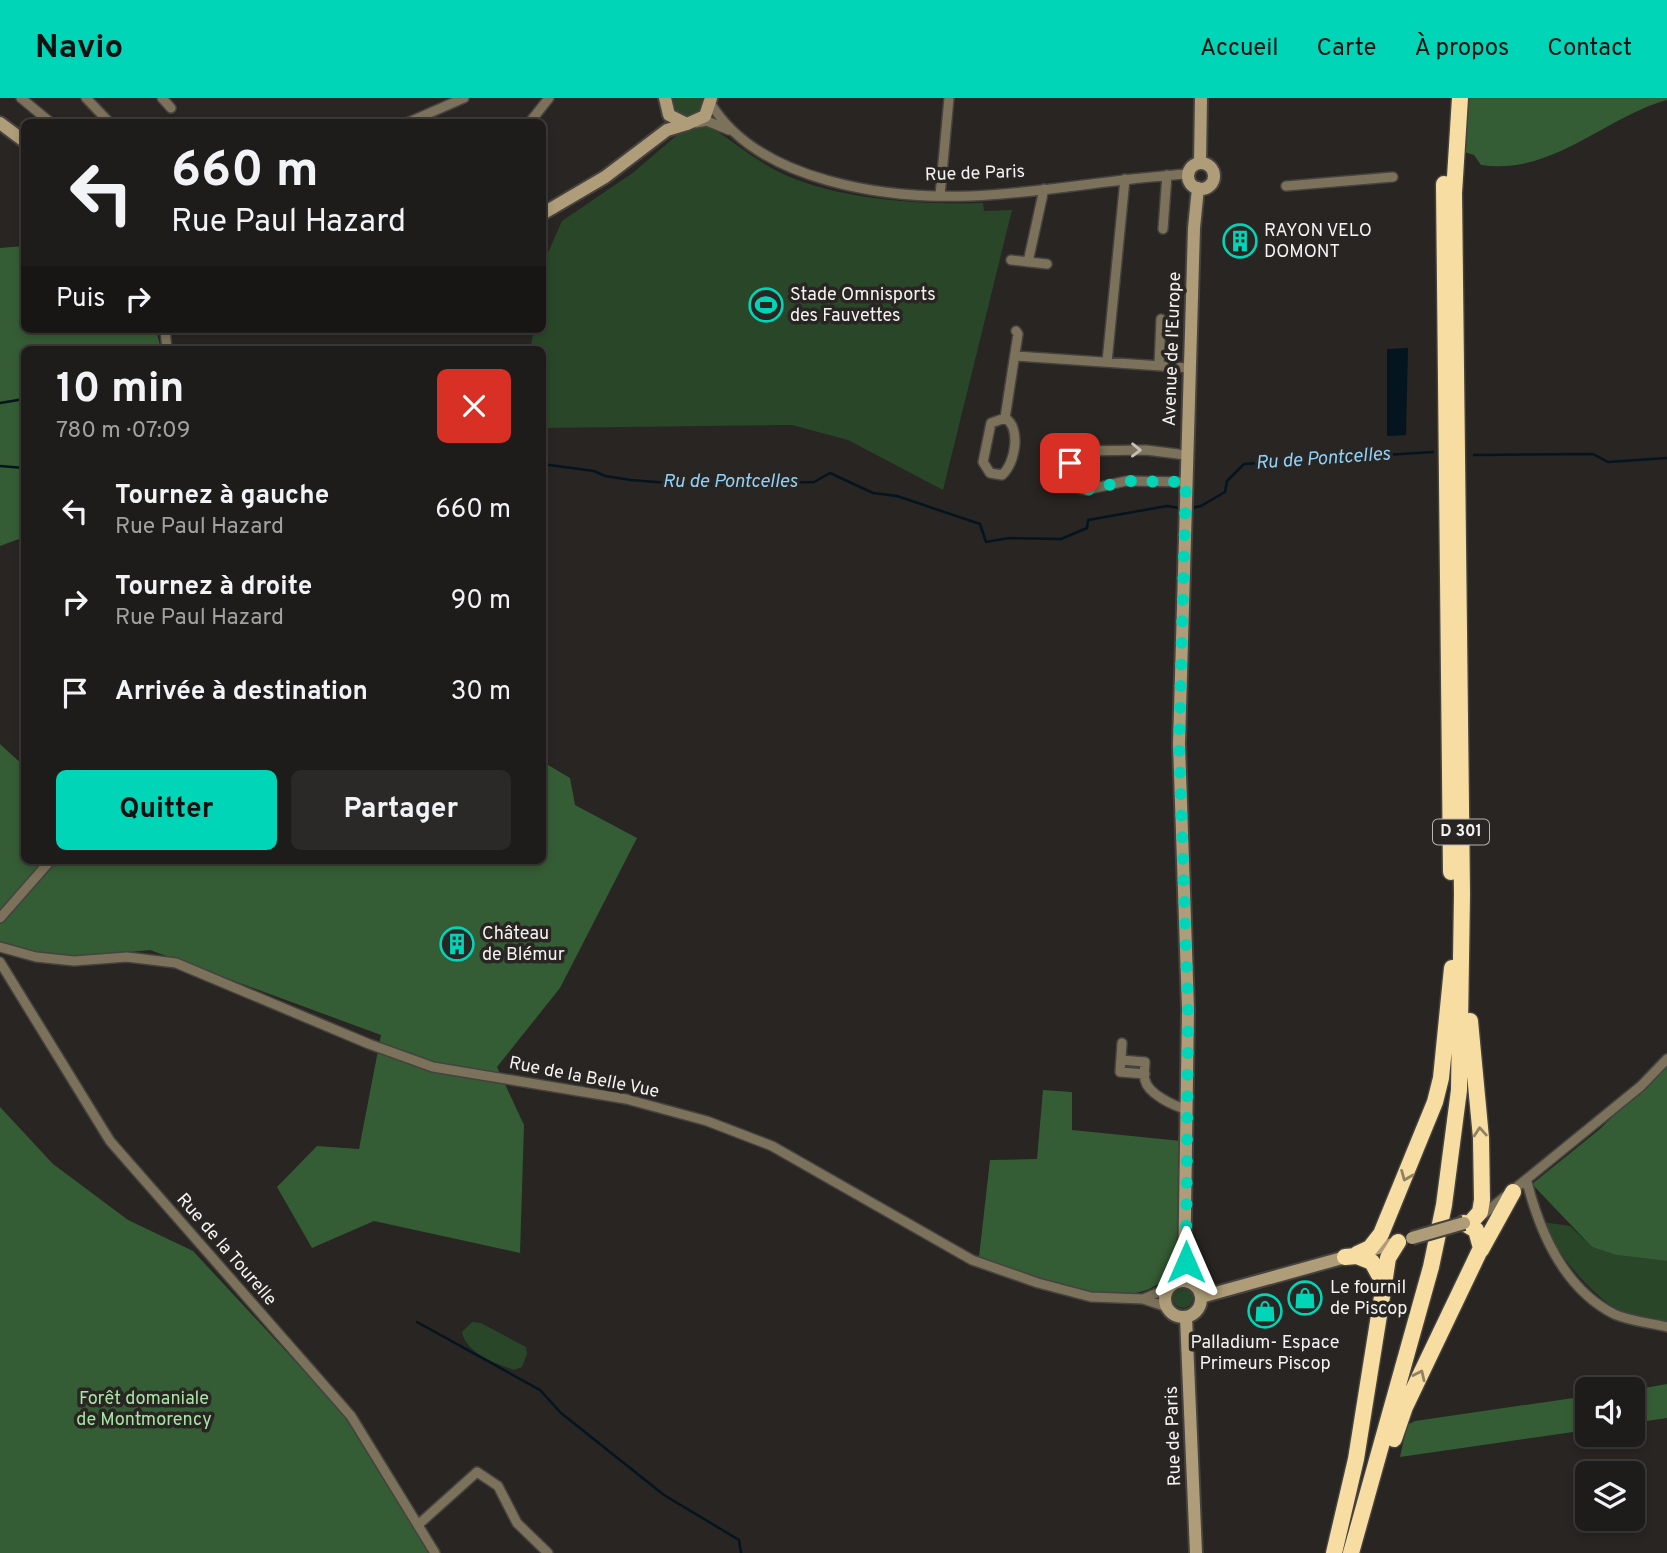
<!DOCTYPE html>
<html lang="fr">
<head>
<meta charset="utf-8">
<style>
	:root { --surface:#1e1c1a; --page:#2b2927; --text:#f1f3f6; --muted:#a1a1a2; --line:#3c3a39; --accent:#00d5b7 }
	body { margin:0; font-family:Overpass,sans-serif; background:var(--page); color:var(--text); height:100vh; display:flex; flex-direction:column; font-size:26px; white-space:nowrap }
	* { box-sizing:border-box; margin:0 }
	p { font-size:23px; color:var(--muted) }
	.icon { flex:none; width:38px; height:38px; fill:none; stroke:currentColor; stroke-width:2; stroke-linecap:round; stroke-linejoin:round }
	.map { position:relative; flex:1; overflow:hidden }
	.side { position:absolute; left:21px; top:248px; width:525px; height:518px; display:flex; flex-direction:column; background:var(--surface); border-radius:10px; box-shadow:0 4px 10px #0003,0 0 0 2px var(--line) }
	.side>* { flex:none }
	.banner { position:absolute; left:21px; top:21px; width:525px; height:214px; border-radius:10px; box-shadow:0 4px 10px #0003,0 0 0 2px var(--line); background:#1e1c1a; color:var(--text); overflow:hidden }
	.buttons { position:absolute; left:1575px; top:1279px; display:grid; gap:14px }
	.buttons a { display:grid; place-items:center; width:70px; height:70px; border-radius:10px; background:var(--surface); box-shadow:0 4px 10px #0003,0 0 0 2px var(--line); font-size:35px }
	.pin { position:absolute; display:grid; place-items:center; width:60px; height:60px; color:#fff; margin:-30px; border-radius:14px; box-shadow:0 4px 10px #0006 }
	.me { position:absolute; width:77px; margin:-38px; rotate:0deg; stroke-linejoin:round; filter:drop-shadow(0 0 5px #0008) }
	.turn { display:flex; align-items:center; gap:24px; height:147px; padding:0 35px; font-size:32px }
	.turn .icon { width:91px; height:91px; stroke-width:2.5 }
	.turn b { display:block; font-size:49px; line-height:60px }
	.then { display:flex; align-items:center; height:66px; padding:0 35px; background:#0003; gap:14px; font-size:26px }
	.round { display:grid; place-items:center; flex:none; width:74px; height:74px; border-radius:10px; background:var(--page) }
	.overview { display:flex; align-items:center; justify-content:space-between; height:119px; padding:0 35px }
	h1 { font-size:42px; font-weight:700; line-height:52px }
	.cta { display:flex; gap:14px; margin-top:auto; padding:14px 35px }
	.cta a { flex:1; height:80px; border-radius:10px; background:var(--accent); color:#111; font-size:28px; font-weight:700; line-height:80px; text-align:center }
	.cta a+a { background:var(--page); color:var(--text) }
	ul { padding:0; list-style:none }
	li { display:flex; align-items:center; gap:21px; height:91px; padding:0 35px }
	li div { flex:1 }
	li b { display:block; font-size:26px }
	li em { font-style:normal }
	header { display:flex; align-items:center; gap:42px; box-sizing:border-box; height:98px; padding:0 35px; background:var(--accent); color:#111 }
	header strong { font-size:33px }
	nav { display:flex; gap:38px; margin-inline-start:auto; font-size:24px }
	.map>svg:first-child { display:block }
	.green { fill:#294728 }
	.forest { fill:#355d35 }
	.water { fill:#04151f }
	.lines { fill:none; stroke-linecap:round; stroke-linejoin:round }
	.stream { stroke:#04151f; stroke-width:2.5 }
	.street-casing { stroke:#45423f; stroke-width:12 }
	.secondary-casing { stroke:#45423f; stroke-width:16 }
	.highway-casing { stroke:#45423f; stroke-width:19 }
	.street { stroke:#7c725b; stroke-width:9 }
	.secondary { stroke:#ae9d78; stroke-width:12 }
	.highway { stroke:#f8dda3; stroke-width:16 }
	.secondary-bridge-casing { stroke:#45423f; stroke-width:16; stroke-linecap:butt }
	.secondary-bridge { stroke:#ae9d78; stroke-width:12 }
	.oneway { stroke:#c5bfb5 }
	.oneway2 { stroke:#908162 }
	.route { stroke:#00d5b7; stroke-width:12; stroke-dasharray:0 21.6 }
	.labels { text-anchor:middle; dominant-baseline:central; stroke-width:7; stroke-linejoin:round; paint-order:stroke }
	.shield { fill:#282522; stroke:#b8b5b3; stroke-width:2 }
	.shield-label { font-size:16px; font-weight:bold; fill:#f5f3f1 }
	.street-label { font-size:18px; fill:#f5f3f1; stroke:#282522 }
	.poi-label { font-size:18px; fill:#f5f3f1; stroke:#282522; text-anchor:start }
	.park-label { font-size:18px; fill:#a6e5a4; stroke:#282522 }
	.water-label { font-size:19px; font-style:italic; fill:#90d2fa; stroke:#282522 }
</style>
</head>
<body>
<header>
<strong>Navio</strong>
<nav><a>Accueil</a><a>Carte</a><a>À propos</a><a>Contact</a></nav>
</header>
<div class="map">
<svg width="1667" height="1455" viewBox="0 0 1667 1455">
	<rect width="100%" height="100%" fill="#282522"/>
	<path class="green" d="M672,0h34l-4,14 -15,6 -10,-5z
		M707,26c25,17 49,37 76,50 57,26 139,31 200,29l1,8 28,-1 -69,280 -95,-50 -56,-15 -249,3 -1,-78h-12l4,-21h8l1,-48 4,-26 15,-34 72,-49 50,-43z
		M1542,1124l28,4 22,21 24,8 51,6v61c-12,-3 -25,-4 -37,-7 -35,-12 -73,-62 -88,-93z
		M1173 1200a10 10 0 1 1 20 0a10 10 0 1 1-20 0Z
		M472,1224l9,1 45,24 1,7 -5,13 -8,3c-19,-7 -48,-17 -52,-38z"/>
	<path class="forest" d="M1468,0h199v2c-62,17 -116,76 -186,65l-7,-10 -10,-3z
		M24,148v83h132l5,21h-137v170l-5,19 -19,7v-298z
		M0,646l24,22v95h518l1,-99 27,16 5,27 62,33 -77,150 -63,79 27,58 -4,128 -146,-32 -62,27 -35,-61 40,-41 42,3 22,-114 -231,-85 -71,7 -41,-4 -38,-10z
		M1667,964v199l-51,-6 -24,-8 -60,-63 68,-55z
		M1043,992l29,2v38l109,11c0,29 4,87 -3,113 -21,80 -149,19 -199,3l11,-97 47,-1z
		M0,1009l53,57 75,56 65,31 154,166 82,136h-429z
		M1667,1286v34l-34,5v-33z
		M1587,1298v34l-187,27 7,-32 8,-4z"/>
	<path class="water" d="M1408,250l-2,87 -19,1v-87z"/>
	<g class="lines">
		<path class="stream" d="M0,305l24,-4
			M1474,357l119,-1 15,8 59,-4
			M542,366l52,7 11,5 26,4 61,5 122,-3 16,-9 43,20 24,3 83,28 6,18 23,-4 52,1 26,-11 1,-8 79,-14 13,2
			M0,368l24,2
			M1191,410l10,-2 24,-14 2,-11 17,-17 189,-12
			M417,1224l123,68 21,23 103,82 75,45 2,13"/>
		<defs>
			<path id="street" d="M21,0l29,24
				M86,0l23,24
				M162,0l9,10
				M711,6c48,78 176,95 260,92 73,-3 145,-18 217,-22
				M409,24l55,-24
				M530,24l19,-24
				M696,25l11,-2 22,9
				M1286,88l107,-9
				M940,97l9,-97
				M1163,131l4,-54
				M1011,162l36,4
				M1028,164l16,-73
				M165,231l2,21
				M1015,258l175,12
				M1107,264l18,-183
				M1159,267l2,-46
				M1005,320c16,9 11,45 -3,57l-12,-2 -7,-11 8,-39z
				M1005,320l13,-84 -2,-3
				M1186,384l-60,-1 -40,9 -17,-4 3,-30 9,-5 65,-1 40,5
				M0,820l50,-57
				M0,849l36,10 38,4 53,-4 49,6 193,81 64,23 193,32 81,22 65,25 200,114 66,23 53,14 52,2 24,8
				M0,864l110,179 241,275 84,137
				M1122,945l-2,29 25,2
				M1121,962l24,2c0,6 -2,13 0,18 3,14 29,26 41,29
				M1527,1084c13,51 38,107 87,132 15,7 37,9 53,13
				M1480,1119l161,-131 26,-27
				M1143,1201l25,-11
				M419,1426l58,-52 21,14 19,37 31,30"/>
			<path id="secondary" d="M665,0l4,17 18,9 18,-8 6,-18
				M0,25l24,18
				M1200,65l1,-65
				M1188 78a13 13 0 1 1 26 0a13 13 0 1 1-26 0Z
				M542,116l63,-37 62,-47 20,-6
				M1165 1201a18 18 0 1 1 36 0a18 18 0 1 1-36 0Z
				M1184,1183l4,-272 -9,-265 15,-516 4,-40
				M1201,1199l199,-55
				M1186,1219l10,236"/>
			<path id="highway" d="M1444,86l7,688
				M1470,923l11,117 1,62 -2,12 -8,9
				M1481,1152l32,-58
				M1357,1156l13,-6 11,-14 54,-132 6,-24 11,-110
				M1384,1186l4,-26 10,-16
				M1394,1341l11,-32 76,-159 -5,-18 -12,-7
				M1334,1455l22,-94 28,-175 -12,-22 -15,-6 -12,1
				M1351,1455l80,-286 13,-62 15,-115 3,-196 -8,-701 6,-95"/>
		</defs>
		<use href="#street" class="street-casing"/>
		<use href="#secondary" class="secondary-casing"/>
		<use href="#highway" class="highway-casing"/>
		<use href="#street" class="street"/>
		<use href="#secondary" class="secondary"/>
		<use href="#highway" class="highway"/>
		<defs>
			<path id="secondary-bridge" d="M1412,1140l52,-15"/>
		</defs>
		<use href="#secondary-bridge" class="secondary-bridge-casing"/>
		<use href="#secondary-bridge" class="secondary-bridge"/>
	</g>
	<defs><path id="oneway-chevron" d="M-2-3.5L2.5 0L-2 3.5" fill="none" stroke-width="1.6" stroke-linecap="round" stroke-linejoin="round" transform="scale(1.75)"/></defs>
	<use class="oneway" href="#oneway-chevron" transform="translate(1136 352) rotate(1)"/>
	<g class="oneway2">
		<use href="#oneway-chevron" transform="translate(1480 1034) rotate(-94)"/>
		<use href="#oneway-chevron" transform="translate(1406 1078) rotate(112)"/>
		<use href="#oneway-chevron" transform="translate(1420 1277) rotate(-65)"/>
	</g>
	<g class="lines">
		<path class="route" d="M1070,365l-1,23 17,4 40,-9 60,1 -7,262 9,265 -2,253"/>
	</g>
	<defs>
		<symbol id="building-ring" viewBox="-11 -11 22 22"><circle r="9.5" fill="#282522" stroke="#00d5b7" stroke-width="1.5"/><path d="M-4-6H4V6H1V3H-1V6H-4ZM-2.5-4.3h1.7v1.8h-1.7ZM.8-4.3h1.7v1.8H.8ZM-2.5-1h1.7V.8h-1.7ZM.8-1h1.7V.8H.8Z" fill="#00d5b7"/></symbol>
		<symbol id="stadium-ring" viewBox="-11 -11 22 22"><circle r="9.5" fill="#282522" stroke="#00d5b7" stroke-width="1.5"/><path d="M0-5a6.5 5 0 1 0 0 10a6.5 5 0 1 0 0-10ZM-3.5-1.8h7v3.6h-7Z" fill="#00d5b7"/></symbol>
		<symbol id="shop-ring" viewBox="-11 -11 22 22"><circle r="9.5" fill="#282522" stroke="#00d5b7" stroke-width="1.5"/><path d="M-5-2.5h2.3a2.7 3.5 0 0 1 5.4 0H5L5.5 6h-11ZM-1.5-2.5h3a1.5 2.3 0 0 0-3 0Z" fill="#00d5b7"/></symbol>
	</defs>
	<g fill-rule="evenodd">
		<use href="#building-ring" x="1221" y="124" width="38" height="38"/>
		<use href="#stadium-ring" x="747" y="188" width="38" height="38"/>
		<use href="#building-ring" x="438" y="827" width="38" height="38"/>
		<use href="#shop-ring" x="1286" y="1181" width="38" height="38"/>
		<use href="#shop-ring" x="1246" y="1194" width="38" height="38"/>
	</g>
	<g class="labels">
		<rect class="shield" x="1433" y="721.5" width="56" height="25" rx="5"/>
		<g class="shield-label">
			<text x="1461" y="734">D 301</text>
		</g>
		<g class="street-label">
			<text transform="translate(975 76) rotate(-2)">Rue de Paris</text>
			<text transform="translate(1173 251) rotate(-88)">Avenue de l'Europe</text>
			<text transform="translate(584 980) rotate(11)">Rue de la Belle Vue</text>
			<text transform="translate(226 1152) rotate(49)">Rue de la Tourelle</text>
			<text transform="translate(1174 1338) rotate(-92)">Rue de Paris</text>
		</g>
		<g class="poi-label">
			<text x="1264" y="133">RAYON VELO<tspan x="1264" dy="21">DOMONT</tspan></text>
			<text x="790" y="197">Stade Omnisports<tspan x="790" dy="21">des Fauvettes</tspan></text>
			<text x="482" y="836">Château<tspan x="482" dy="21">de Blémur</tspan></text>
			<text x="1330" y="1190">Le fournil<tspan x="1330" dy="21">de Piscop</tspan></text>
			<text x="1265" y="1245" text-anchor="middle">Palladium- Espace<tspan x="1265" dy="21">Primeurs Piscop</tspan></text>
		</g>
		<g class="park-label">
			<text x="144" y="1301">Forêt domaniale<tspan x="144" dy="21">de Montmorency</tspan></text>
		</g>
		<g class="water-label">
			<text transform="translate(1323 361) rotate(-4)">Ru de Pontcelles</text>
			<text x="730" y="384">Ru de Pontcelles</text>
		</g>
	</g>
</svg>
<div class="buttons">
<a><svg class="icon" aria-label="sound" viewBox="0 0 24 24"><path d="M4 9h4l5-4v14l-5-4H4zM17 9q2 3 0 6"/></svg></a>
<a><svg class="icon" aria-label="layers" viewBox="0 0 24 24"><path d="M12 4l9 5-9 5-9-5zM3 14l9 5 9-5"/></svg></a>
</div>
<div class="pin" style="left:1070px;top:365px;background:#d93025"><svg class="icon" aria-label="arrive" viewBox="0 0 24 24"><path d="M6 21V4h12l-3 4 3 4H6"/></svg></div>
<svg class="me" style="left:1186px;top:1164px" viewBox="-20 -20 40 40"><path d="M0-17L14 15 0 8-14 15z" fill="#00d5b7" stroke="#fff" stroke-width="4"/></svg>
<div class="banner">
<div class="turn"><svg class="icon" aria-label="left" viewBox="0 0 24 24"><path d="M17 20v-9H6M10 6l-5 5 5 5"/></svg><div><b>660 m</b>Rue Paul Hazard</div></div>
<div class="then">Puis<svg class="icon" aria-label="right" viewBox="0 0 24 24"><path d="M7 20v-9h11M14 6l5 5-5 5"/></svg></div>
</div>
<section class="side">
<div class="overview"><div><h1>10 min</h1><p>780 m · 07:09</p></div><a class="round" style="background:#d93025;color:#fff"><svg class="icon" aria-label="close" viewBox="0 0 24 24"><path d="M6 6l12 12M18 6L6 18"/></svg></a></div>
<ul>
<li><svg class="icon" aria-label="left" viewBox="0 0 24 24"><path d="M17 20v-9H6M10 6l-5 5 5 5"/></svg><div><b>Tournez à gauche</b><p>Rue Paul Hazard</p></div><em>660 m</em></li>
<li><svg class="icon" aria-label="right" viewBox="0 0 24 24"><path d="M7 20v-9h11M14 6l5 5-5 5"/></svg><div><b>Tournez à droite</b><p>Rue Paul Hazard</p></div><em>90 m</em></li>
<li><svg class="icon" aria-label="arrive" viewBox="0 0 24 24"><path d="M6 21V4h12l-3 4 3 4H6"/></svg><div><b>Arrivée à destination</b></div><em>30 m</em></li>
</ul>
<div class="cta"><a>Quitter</a><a>Partager</a></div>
</section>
</div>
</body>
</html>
